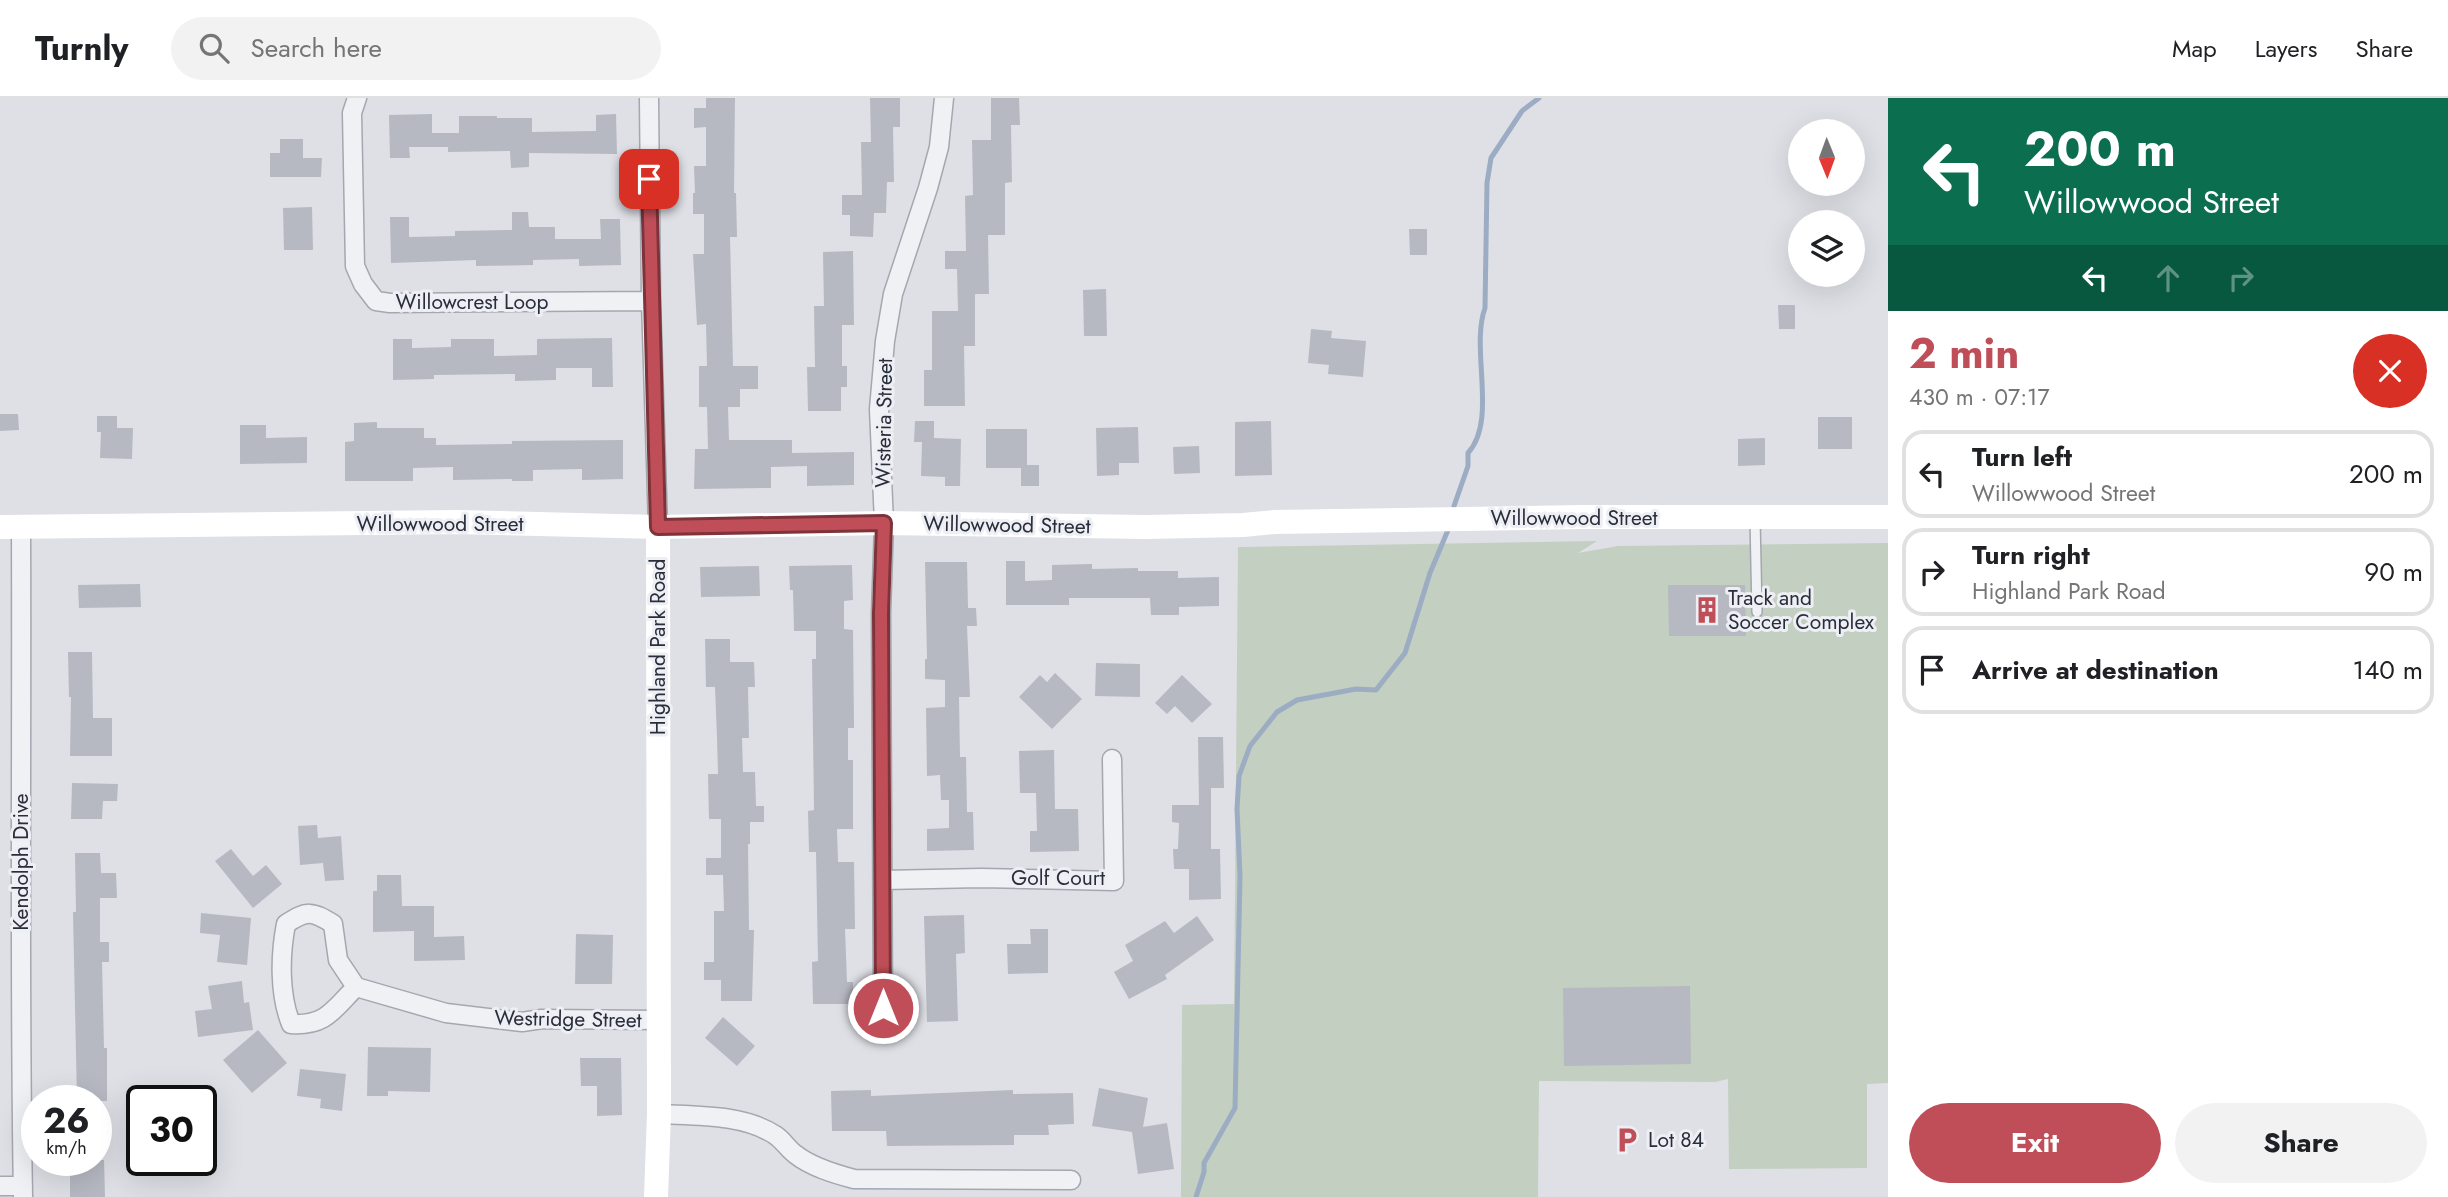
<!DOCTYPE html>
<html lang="en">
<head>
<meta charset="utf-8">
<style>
	:root { --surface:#fff; --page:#f2f2f2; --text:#202124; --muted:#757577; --line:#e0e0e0; --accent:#c04e58 }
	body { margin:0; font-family:Jost,sans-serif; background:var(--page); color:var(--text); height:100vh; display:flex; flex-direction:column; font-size:26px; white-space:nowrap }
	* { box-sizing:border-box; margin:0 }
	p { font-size:23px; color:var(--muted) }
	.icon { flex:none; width:38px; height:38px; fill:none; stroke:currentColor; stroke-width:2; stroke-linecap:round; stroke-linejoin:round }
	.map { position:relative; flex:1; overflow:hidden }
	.drawer { display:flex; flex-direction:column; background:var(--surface); width:560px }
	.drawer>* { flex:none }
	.hud { background:#0b6e4f; color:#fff; overflow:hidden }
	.needle { width:46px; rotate:179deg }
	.buttons { position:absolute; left:1788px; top:21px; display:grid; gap:14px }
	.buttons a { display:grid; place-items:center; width:77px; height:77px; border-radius:50%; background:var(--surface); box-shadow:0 7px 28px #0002; font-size:35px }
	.speed { position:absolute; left:21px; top:987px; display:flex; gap:14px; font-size:35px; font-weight:700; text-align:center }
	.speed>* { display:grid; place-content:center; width:91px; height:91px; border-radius:50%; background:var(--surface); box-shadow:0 7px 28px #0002; line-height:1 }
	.speed small { font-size:18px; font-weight:400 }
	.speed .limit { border:4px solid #111; border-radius:10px; background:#fff; color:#111 }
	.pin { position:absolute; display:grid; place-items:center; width:60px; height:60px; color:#fff; margin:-30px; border-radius:14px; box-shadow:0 4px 10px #0006 }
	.me { position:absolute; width:77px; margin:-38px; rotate:0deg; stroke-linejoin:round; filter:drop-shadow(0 0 5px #0008) }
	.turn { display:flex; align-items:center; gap:24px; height:147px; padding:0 21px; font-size:32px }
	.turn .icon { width:91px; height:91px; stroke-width:2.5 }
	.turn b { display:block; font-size:49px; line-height:60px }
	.lanes { display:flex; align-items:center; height:66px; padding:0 21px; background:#0003; justify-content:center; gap:35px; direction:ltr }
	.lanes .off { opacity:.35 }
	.round { display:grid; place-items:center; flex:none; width:74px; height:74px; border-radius:37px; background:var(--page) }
	.head { display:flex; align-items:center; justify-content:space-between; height:119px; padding:0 21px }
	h1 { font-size:42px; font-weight:700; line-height:52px; color:var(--accent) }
	.cta { display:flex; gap:14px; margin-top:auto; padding:14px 21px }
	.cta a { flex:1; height:80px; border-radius:42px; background:var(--accent); color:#fff; font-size:28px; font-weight:700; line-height:80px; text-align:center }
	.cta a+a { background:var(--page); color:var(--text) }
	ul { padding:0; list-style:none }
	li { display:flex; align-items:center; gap:21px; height:88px; margin:0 14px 10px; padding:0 7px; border:4px solid var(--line); border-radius:21px }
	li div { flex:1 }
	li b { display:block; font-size:26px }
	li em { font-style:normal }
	header { display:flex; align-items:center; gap:42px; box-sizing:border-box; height:98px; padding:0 35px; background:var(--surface); border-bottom:2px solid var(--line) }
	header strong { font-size:33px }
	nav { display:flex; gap:38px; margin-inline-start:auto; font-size:24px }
	.search { width:490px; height:63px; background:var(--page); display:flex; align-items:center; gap:18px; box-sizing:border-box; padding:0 24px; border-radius:38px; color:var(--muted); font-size:26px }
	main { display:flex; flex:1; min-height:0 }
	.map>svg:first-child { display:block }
	.green { fill:#c3cfc0 }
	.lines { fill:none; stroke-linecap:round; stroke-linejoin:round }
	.stream { stroke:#9cacc3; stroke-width:5 }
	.building { fill:#b6b9c2 }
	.lane-casing { stroke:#a4a7af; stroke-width:12 }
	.street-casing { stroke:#a4a7af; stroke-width:21 }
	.lane { stroke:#f0f1f5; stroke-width:9 }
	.street { stroke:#f0f1f5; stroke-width:18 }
	.secondary { stroke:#fff; stroke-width:24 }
	.route-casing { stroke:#7d3339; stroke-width:18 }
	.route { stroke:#c04e58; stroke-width:12 }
	.labels { text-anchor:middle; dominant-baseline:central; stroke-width:6; stroke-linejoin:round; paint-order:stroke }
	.street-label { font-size:21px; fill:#292e3b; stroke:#edeff4 }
	.poi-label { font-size:21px; fill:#292e3b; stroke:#edeff4; text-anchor:start }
</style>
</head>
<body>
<header>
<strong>Turnly</strong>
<div class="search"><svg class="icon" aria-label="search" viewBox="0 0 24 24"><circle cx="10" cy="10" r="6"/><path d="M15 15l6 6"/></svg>Search here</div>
<nav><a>Map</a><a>Layers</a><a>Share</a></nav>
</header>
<main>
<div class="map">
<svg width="1888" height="1099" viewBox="0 0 1888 1099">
	<rect width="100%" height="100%" fill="#dee0e6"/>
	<path class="green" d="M1597,443l-19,12 40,-7 270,-3v540l-21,1v84l-138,1 -1,-90 -13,3 -176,-1 -1,116h-357l1,-192 52,-1 4,-457z"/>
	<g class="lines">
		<path class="stream" d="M1454,408l14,-40v-13c30,-33 2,-104 17,-145l2,-125 4,-25 31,-47 17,-13
			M1196,1099l8,-25v-9l31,-55 5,-232 -3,-67 2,-33 11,-30 27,-34 20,-12 59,-11 20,1 29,-37 25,-80 18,-43"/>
	</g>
	<path class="building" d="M706,0h29l-1,95h2l1,44h-7l3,129h25v23h-18v18h-12l1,33h63v13l62,-1v33l-47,1v-20l-36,1v21l-77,1 1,-40h13l-1,-42h-8v-41h8l-1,-42 -9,1 -4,-71h11v-40h-11v-21h2l-1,-27h12v-39l-12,1v-20h12z
		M870,0h30v29h-7l1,55h-7l-1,31h-12l-1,24 -23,-1v-21h-8v-20h20l-1,-53h10z
		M991,0h28l1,27h-9l1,57 -7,1v52h-17l1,59h-14v52h-11l1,60h-41v-36h8v-59h26l-1,-42h-12v-18h21l-1,-55 8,-1 -1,-55h19z
		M432,16v19h27v-17h38v2h35v14l64,-1v-16l20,-1 1,40 -88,-1v14l-18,1 -1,-17 -62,1v-5h-39l1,11h-20l-1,-43z
		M280,41h23v19h19l-1,19h-51v-24h10z
		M312,109l1,43h-29l-1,-42z
		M512,114h16l1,15h26v12h46l-1,-20h20l1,46 -42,1v-7l-46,1v5l-57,1v-6l-85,3 -1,-46h19v20l46,-1v-5l57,-1z
		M1409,131h18v26h-17z
		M853,153l1,74h-12v41h5v21h-6v24h-33l-1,-44h8l-1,-61h10l-1,-54z
		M1106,191l1,47h-23l-1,-46z
		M1778,207h17v24h-16z
		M1311,231l21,2 -1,7 35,3 -3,36 -35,-3 1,-9 -21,-2z
		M612,240l1,49h-21v-19h-36v12l-41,1v-7l-81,1v4l-41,1v-41h19v9l39,-1v-8h43v17l43,-1v-16z
		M0,316h18l1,16 -19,1z
		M97,318h20v12h16l-1,31 -32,-1 1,-26h-4z
		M1818,319h34v32h-34z
		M915,323h19v17l27,1 -1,47h-15v-9l-24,-1 1,-34h-8z
		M1271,323l1,54 -37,1v-54z
		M377,324v6h47v10h12v7l76,-1v-3l111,-1v39l-41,1v-11l-49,1v11h-21v-2l-59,1v-13l-40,1v13h-68v-39l9,-1v-18z
		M240,327h26v13l41,-1v26l-67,1z
		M1138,329l1,36h-20v12l-22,1 -1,-48z
		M986,331h41v36h12v21h-18v-18h-35z
		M1765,340v27l-27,1v-27z
		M1199,348l1,27 -26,1 -1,-27z
		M1006,463h19v20l27,-1v-15l40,-1v5l46,-1v3h40v7l41,-1v29l-40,1v8h-28l-1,-17h-81v7h-63z
		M925,464h42l1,46h8l1,18h-10l3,71h-11l1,60h6l1,55h6l1,38 -47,1v-22l22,-1v-28h-8l-1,-25 -13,1 -1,-68 19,-1v-27l-20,-1v-20h2z
		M852,467l1,35 -9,1v28l9,1 1,98h-6v32h5v69h-16l1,33h16l1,67h-10l2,53h6v22h-40l-1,-42 6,-1 -2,-109h-7l-1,-41 6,-1 -2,-151h4v-28h-22l-1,-41h-3l-1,-24z
		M759,468l1,30 -59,1 -1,-30z
		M140,486l1,23 -62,1 -1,-23z
		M1668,487h77l1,51h-77z
		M705,541h25v23h24l1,25h-7l1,51h-7l1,34h12l1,34h8v16h-14v22h-2l1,86h5l-2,71h-31v-21h-17v-18h10v-51h10l-1,-36h-17v-17h15v-39h-12l-1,-45h10l-1,-36 -2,-51h-9z
		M68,554h24l1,66h19v38h-42l1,-59h-2z
		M1096,565l44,1v33l-45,-1z
		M1055,575l27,26 -30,30 -33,-32 21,-22 7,7z
		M1182,577l30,29 -20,19 -17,-17 -8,8 -12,-11z
		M1198,639h25l1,51h-13v61h9l1,50 -32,1v-31h-15l-1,-20h5l1,-26 -7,-1v-17h27z
		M1054,652l1,59h23l1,42 -49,1v-21h7l-1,-38h-16l-1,-42z
		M72,685l46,1 -1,17h-14l-1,18h-31z
		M317,727l1,13 23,-2 3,44 -19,1 -2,-18 -23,2 -2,-39z
		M231,751l22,27 13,-11 16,19 -29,24 -38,-47z
		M75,755h25l1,20h15l1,25h-17v44h9v20h-7l2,86h3v53h-30l-4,-189h3z
		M377,777h24l1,31h32v31l30,-1 1,24 -51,1v-30l-41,1v-41h4z
		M201,815l50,5 -4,47 -30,-3 3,-27 -20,-2z
		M964,817l1,38 -9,1 2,67 -31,1 -3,-106z
		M1197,818l17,24 -49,35 2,4 -38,20 -15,-27 19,-11 -8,-16 40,-24 9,12z
		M1030,831h18v44l-40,1 -1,-30h24z
		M576,836l37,1 -1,49h-37z
		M242,883l2,22 5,-1 4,28 -55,7 -3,-26 17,-2 -4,-23z
		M1690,888l1,78 -127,2 -1,-78z
		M723,919l32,29 -18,20 -32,-28z
		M258,932l29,33 -35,30 -29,-33z
		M368,949l63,1 -1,44 -42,-1v5h-21z
		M580,960h41l1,57 -25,1v-30h-16z
		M300,971l46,5 -4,37 -22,-3 1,-9 -24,-3z
		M1099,990l49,10 -5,29 24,-4 7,46 -36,5 -6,-42 -40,-6z
		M871,992v6l142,-6v4l60,-1 1,31 -26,1 1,10h-35v10l-127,1 -1,-15h-54l-1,-40z
		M70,1062h34l1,37h-35z"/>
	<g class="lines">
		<defs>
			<path id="lane" d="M1755,421l2,93"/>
			<path id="street" d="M357,0l-5,15 3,153 8,18 13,17 14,2 261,-2
				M649,0l2,203 7,226
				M21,430c1,223 -2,446 2,669
				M883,782l98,-2 133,3 -2,-122
				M356,889c-23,23 -30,39 -65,37 -12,-30 -11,-69 -5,-100 21,-14 26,-13 47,0l5,36 18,27 90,26 76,9 20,-3 117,1
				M883,910l-2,-395 3,-90 -5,-114 6,-68 8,-47 35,-106 11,-41 5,-49
				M659,1016c37,2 84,0 116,21 8,5 13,14 20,19 16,13 40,20 59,25l217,1
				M0,1088h23"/>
		</defs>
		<use href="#lane" class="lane-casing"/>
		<use href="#street" class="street-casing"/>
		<use href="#lane" class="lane"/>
		<use href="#street" class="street"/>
		<path class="secondary" d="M0,429l456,-5 202,5 226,-4 261,4 98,-2 32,-3 307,-5h306
			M656,1099l3,-83 -1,-587"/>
	</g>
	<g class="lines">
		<defs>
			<path id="route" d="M649,81l9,348 226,-4 -3,90 2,395"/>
		</defs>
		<use href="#route" class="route-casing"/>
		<use href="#route" class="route"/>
	</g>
	<defs>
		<symbol id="building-bare" viewBox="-9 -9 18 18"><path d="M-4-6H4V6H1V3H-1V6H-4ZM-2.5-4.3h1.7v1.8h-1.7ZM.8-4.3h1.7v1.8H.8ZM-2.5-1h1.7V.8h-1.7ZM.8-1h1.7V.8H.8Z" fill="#c04e58" stroke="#edeff4" stroke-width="2.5" paint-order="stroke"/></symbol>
		<symbol id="parking-bare" viewBox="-9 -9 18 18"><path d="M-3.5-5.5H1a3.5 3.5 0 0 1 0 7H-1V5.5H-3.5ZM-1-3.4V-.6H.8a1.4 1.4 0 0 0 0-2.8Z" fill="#c04e58" stroke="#edeff4" stroke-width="2.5" paint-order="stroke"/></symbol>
	</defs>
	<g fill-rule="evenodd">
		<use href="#building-bare" x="1688" y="493" width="38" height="38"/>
		<use href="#parking-bare" x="1608" y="1023" width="38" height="38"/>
	</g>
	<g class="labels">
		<g class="street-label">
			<text x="472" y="204">Willowcrest Loop</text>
			<text transform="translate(884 325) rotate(-89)">Wisteria Street</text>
			<text x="1574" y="420">Willowwood Street</text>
			<text x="440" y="426">Willowwood Street</text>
			<text transform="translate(1007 427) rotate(1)">Willowwood Street</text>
			<text transform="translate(658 549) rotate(-90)">Highland Park Road</text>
			<text transform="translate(21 764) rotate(-90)">Kendolph Drive</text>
			<text x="1058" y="780">Golf Court</text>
			<text transform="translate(568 921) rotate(1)">Westridge Street</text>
		</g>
		<g class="poi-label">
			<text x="1728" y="500">Track and<tspan x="1728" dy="24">Soccer Complex</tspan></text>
			<text x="1648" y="1042">Lot 84</text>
		</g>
	</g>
</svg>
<div class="buttons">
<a><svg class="needle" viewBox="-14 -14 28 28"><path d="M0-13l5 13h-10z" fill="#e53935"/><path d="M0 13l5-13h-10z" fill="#757577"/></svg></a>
<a><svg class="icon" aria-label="layers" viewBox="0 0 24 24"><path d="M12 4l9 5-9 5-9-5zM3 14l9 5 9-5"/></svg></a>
</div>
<div class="speed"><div>26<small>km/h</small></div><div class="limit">30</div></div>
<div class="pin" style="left:649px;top:81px;background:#d93025"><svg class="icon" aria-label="arrive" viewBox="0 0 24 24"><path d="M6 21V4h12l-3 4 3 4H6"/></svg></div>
<svg class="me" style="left:883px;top:910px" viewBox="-20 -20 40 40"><circle r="17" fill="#c04e58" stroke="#fff" stroke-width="3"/><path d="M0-11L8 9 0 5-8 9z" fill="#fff"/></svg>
</div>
<section class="drawer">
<div class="hud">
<div class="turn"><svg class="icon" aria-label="left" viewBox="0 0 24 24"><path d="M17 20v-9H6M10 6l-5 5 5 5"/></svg><div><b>200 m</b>Willowwood Street</div></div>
<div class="lanes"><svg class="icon" aria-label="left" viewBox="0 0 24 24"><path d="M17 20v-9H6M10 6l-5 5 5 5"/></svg><svg class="icon off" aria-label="ahead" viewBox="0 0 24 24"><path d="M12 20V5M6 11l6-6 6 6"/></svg><svg class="icon off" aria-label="right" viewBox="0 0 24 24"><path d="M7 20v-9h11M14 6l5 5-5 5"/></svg></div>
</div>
<div class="head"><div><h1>2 min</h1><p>430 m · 07:17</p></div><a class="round" style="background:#d93025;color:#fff"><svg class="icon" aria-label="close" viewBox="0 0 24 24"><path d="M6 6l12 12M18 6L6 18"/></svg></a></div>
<ul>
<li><svg class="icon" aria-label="left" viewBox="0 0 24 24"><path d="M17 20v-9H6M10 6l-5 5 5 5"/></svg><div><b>Turn left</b><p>Willowwood Street</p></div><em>200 m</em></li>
<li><svg class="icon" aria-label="right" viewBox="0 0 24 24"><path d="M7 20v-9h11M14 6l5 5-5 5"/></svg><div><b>Turn right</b><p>Highland Park Road</p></div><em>90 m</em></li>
<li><svg class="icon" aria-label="arrive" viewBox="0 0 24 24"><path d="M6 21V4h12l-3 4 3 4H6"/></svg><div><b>Arrive at destination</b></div><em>140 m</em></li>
</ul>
<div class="cta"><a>Exit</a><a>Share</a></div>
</section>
</main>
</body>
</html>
